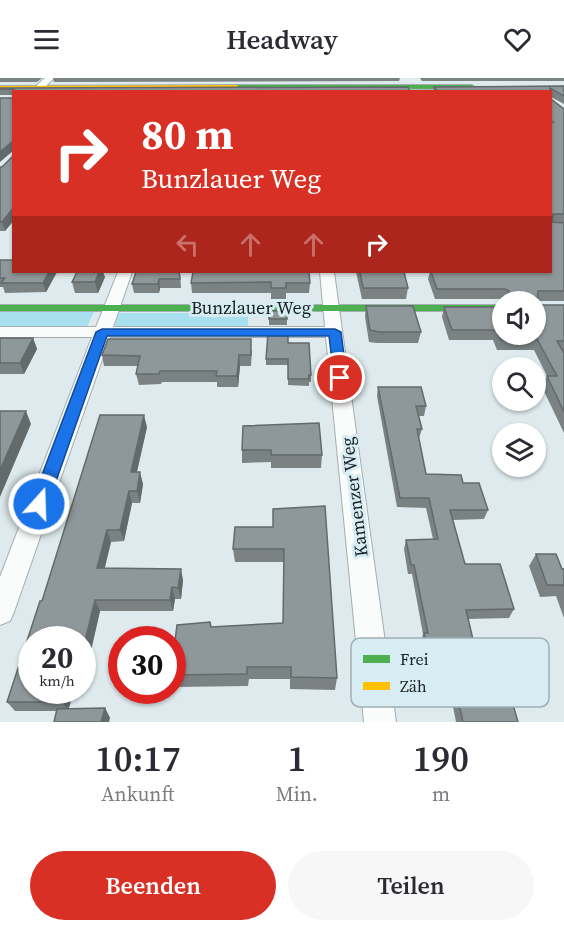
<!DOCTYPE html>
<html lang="de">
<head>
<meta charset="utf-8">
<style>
	:root { --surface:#fff; --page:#f7f7f7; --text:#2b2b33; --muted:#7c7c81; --accent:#d93025 }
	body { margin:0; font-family:"Source Serif 4",serif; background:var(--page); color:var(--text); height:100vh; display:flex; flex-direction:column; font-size:22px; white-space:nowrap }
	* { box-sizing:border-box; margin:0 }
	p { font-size:20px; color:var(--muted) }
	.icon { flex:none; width:33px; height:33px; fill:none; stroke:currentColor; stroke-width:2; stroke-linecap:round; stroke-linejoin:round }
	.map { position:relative; height:644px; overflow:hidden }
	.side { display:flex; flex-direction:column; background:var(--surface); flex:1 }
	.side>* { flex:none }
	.hud { position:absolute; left:12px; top:12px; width:540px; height:183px; border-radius:0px; box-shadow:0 2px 4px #0004; background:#d93025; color:#fff; overflow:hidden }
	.fabs { position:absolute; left:492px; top:213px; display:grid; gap:12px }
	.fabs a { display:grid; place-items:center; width:54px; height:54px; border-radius:50%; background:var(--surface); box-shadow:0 2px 4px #0004; font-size:30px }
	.speed { position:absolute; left:18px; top:548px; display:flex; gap:12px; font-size:30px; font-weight:700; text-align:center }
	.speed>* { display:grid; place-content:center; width:78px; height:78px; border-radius:50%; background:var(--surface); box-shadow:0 2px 4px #0004; line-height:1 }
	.speed small { font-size:15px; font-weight:400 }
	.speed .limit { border:9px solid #d22; background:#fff; color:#111 }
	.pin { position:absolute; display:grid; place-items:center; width:51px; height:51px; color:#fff; margin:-26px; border:3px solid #fff; border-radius:50%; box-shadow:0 2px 6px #0007 }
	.me { position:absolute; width:66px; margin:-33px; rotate:20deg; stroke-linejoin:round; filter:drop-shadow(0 0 4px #0008) }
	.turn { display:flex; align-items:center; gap:21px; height:126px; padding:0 30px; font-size:27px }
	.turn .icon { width:78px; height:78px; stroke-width:2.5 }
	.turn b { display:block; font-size:42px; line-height:51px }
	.lanes { display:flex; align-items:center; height:57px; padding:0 30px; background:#0003; justify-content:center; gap:30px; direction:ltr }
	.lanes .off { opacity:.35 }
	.eta { display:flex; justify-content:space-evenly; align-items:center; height:102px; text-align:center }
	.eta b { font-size:36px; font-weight:600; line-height:42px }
	.button { display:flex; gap:12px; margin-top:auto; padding:12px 30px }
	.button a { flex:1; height:69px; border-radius:36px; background:var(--accent); color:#fff; font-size:24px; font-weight:600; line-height:69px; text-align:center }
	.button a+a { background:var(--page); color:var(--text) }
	header { display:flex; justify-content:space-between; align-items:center; height:78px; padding:0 30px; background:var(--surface); font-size:27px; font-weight:600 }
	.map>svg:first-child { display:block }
	.green { fill:#a9e0ef }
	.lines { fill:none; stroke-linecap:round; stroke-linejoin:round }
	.street-casing { stroke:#a4adaf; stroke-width:2 }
	.fast-casing { stroke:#a4adaf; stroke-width:2 }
	.slow-casing { stroke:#a4adaf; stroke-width:2 }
	.street { fill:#fafcfc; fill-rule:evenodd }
	.fast { fill:#4caf50; fill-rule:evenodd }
	.slow { fill:#ffc107; fill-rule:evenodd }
	.wall { fill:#7a8284 }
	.shaded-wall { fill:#636a6b }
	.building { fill:#8e9799; stroke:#636a6b; stroke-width:1.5 }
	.route { fill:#1a73e8; stroke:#114b97; stroke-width:1.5 }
	.labels { text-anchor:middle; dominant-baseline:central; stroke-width:6; stroke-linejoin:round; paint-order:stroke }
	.street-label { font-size:18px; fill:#182022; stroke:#d8edf3 }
	.key { fill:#d8edf3; stroke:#9eb0b4; stroke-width:1.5 }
	.key-label { font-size:16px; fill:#182022 }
</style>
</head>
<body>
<header><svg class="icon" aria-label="menu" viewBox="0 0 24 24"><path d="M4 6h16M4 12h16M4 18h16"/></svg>Headway<svg class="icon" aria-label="heart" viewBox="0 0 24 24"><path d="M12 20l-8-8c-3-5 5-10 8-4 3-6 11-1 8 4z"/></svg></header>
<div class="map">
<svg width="564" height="644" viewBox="0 0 564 644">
	<rect width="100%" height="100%" fill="#deeaed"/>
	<path class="green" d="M0,234h94l-7,15h-87z
		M119,235h129v15h-134z"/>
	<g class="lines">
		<defs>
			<path id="street" d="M45,0h9l-11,11h-6v-4z
				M118,194h14l-19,55h212l-5,-55h14l62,450h-32l-38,-385h-216l-96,275 -4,9 -10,4v-48l92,-240h-92v-10h96z"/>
			<path id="fast" d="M237,7h235l3,2 -3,2 -237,-1z
				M0,227h502v6h-502z"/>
			<path id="slow" d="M237,7l2,3 -239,2v-4z"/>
		</defs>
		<use href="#street" class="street-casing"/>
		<use href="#fast" class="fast-casing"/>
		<use href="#slow" class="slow-casing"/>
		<use href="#street" class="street"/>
		<use href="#fast" class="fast"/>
		<use href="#slow" class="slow"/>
	</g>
	<path class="wall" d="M0,0h42l-5,4h-37z
		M53,0h347l-1,3 -345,1z
		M420,0h144v3h-142z
		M564,8v18l-13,-7v2l13,10v192h-27v2l3,2h24v128l-22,-46 5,-11 -13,-26h-37l-4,-10h-44l-7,-23 2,-10h58l34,-5h-30l-4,-3h-67l-7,-20 2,-7h120v-180h-117l1,-5z
		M0,10l410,4h-396v3h-14z
		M14,77v65l-9,11h-5v-64h2z
		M0,182l14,12h43l-11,20 -41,1 -2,-6h-3z
		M180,194l1,16h-21l-1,5h-25l-2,-9z
		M356,194h48l4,16 -2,11h-44z
		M105,199l-7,16h-23l-3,-11z
		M191,205h119l-1,10h-23v6h-15v-6h-79z
		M366,228l55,26 -3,11h-41l-8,-1 -4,-25z
		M287,233v14h-18v-6z
		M0,260h33l4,11 -13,25h-24z
		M288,265l23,32v7h-2v4l-21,-1v-20h-22v-6z
		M252,272l-1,16h-11l-2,21h-21v-5h-55l-1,2 -22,1 -3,-11 2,-8h-34l-2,-11z
		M378,309l48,19 -2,10h-5l3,13 -3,9 7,36 37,9 25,27 -4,9 -32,1 13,44 49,45 -5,9 -41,1 13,54 37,49h-62l-9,-46h-16l-3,-14h-4l-3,-20 2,-8 -11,-60h-4l-4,-25 2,-9 27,-1 -7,-31 -29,-1 -20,-111z
		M243,348l79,29 -1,13h-50v-6l-29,1v-13z
		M147,349l-10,45 6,12 -3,19h-8l-8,38 -13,1 -7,26 79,12 -2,19h-6l-2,12h-73l-11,48h-7v-20l-50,51h42l-5,18h36l5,10 -54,-7h-41l-8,-9 35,-101z
		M273,431l64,169 -2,12 -45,-1v-10h-41l-1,7 -73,1 -3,-8v-14l39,-38 72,-4 1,-61h-49l-2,-13 40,-22z
		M536,476l28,15v49l-8,-22 -16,1 -11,-31z"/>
	<path class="shaded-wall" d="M12,64l2,8 -14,12v-10z
		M14,129v13l-9,11 -3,-9z
		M49,194h8l-11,20 -3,-9z
		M99,194h4l2,5 -7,16 -3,-11z
		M159,201l1,9 -1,5 -1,-9z
		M33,260l4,11 -13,25 -4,-11z
		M239,277l1,11 -2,21 -1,-11z
		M26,333l5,13 -31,73v-27z
		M144,337l3,12 -13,57 -3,-12z
		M140,394l3,12 -3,19 -3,-12z
		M129,413l3,12 -8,38 -4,-11z
		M107,452l4,12 -9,38 -5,-12z
		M181,491l2,11 -2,19 -3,-11z
		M172,509l3,12 -2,12 -3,-11z
		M95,522l5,11 -11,48 -6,-10z
		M65,612h9l-6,21 -6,-9z
		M105,630l5,10 -1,4h-8z"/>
	<path class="building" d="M564,8v10l-14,-8v4h-112l-4,-5z
		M408,9l2,5h-141v-1l-255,1v-3h-14v-1z
		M550,15l1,6 13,10v105h-11l-1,8 12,1v68h-26l-1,12 3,2h24v36h-7l7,12v59l-17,-36h10l-20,-37 -36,1 -5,-10h-44l-8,-23h58v27h34v-32h-29l2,-11 -4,-2h-68l-6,-17h119v-150h3l-3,-2z
		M0,20h14v54l-2,-10 -12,10z
		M14,77v52l-12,15h-2v-55h2z
		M0,182h14v12h35l-6,11h-42l4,-5h-5z
		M77,194h22l-4,10h-23z
		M136,194h43l1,7h-21l-1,5h-26z
		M193,194h116l1,11h-24v5h-15v-6l-80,1z
		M360,194h44l4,16h-45z
		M366,228h47l8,26h-42l-9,-2z
		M269,233h18v8h-18z
		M268,255h20v10h21l2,32h-2v4h-21v-20h-22z
		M0,260h33l-13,25h-20z
		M108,261h143v16h-12l-2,21h-21l1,-5h-57l-1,3h-23l4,-18 -38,-1z
		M378,309h43l5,19h-10l6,23h-5l9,45 35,1 2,8h16l9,27h-38l15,54h35l14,45 -48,1 15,63h23l14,49h-55l-12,-55 -17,1 -2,-15h-4l-4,-20h4l-14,-68h-3l-5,-25 32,-1 -9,-41h-29z
		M0,333h26l-26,59z
		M100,337h44l-13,57h9l-3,19h-8l-9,39h-13l-10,38 84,1 -3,19 -6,-1 -2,13h-75l-12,49 -1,-10h-50v51h33l-3,12h-55l33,-101h2z
		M319,345l3,32h-51v-5h-29l1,-24z
		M325,428l12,172 -46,-1v-10h-44v7l-75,1v-10l5,-40 33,-3 1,5 72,-4 1,-74h-51l2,-22h38v-18z
		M536,476h20l6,15h2v17l-1,-1h-16z
		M105,630l-4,14h-47l3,-13z"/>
	<path class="route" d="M102,251h233l6,3 6,46 -7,4 -6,-4 -5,-42h-222l-59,168 -3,5 -6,2 -5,-2 -3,-5 65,-172z"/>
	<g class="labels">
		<g class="street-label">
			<text x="251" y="229">Bunzlauer Weg</text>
			<text transform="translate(354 419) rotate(-97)">Kamenzer Weg</text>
		</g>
	</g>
	<rect x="351" y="560" width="198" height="69" rx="9" class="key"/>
	<rect x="363" y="577" width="27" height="8" fill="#4caf50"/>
	<rect x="363" y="604" width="27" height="8" fill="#ffc107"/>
	<g class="key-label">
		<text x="400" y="587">Frei</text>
		<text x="400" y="614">Zäh</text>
	</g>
</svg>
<div class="fabs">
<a><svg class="icon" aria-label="sound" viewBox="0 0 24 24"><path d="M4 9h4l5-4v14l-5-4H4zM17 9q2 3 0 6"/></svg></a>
<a><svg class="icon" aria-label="search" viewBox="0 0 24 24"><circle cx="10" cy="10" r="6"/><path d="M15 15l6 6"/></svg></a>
<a><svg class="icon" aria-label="layers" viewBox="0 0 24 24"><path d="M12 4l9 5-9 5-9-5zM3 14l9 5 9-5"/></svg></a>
</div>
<div class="speed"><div>20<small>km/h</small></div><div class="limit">30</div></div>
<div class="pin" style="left:340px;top:300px;background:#d93025"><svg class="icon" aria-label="arrive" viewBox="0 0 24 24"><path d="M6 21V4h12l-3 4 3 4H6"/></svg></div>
<svg class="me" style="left:39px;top:426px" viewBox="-20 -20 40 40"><circle r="17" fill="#1a73e8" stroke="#fff" stroke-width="3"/><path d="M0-11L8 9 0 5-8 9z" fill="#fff"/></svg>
<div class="hud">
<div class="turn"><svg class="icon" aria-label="right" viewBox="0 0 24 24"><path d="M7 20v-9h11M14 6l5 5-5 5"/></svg><div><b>80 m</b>Bunzlauer Weg</div></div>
<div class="lanes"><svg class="icon off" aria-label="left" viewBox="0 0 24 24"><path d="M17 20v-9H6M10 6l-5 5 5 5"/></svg><svg class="icon off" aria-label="ahead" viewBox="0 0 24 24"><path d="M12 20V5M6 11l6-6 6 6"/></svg><svg class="icon off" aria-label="ahead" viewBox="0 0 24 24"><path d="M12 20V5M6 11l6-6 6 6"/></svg><svg class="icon" aria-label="right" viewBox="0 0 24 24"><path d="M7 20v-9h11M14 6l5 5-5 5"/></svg></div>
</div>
</div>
<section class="side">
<div class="eta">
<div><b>10:17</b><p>Ankunft</p></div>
<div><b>1</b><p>Min.</p></div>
<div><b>190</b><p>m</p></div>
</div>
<div class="button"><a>Beenden</a><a>Teilen</a></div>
</section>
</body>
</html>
